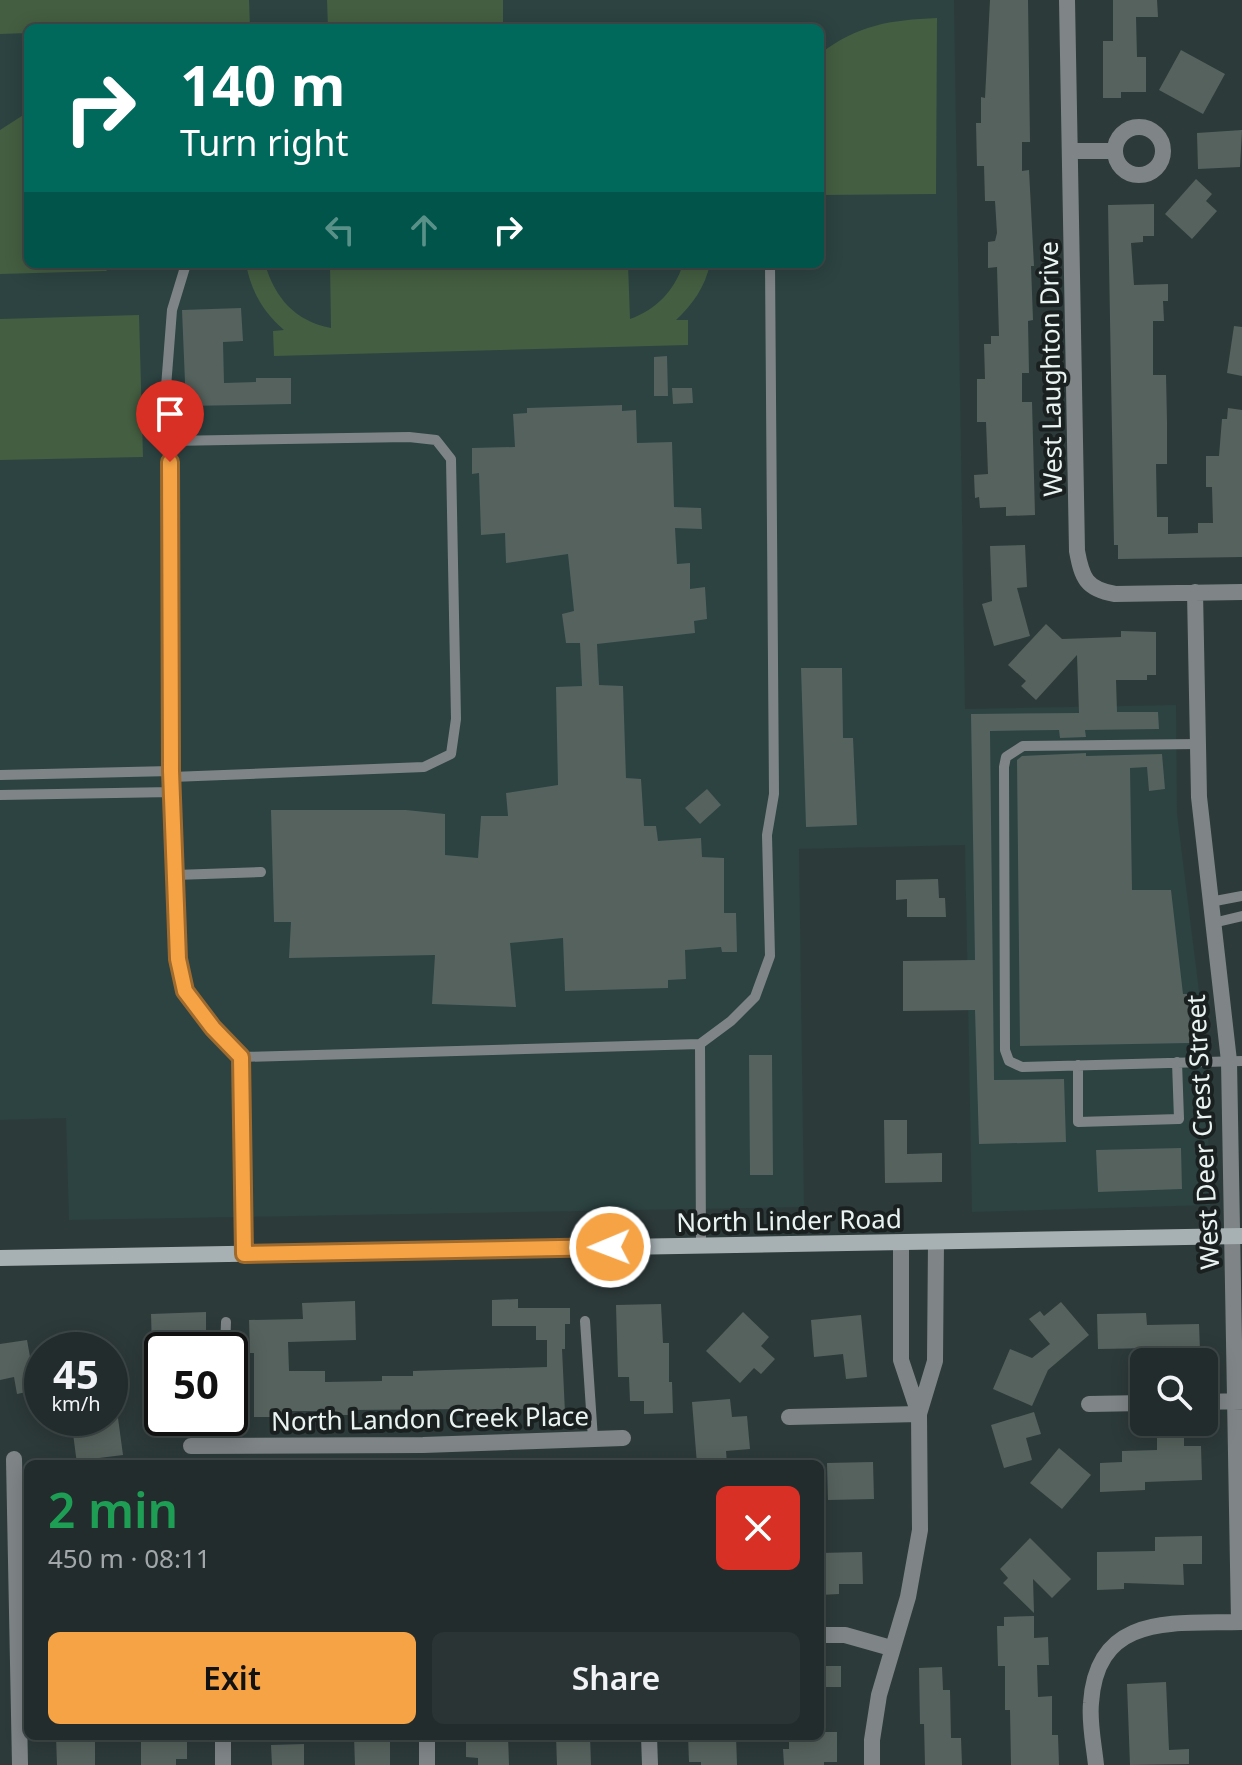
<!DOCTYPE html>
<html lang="en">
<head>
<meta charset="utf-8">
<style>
	:root { --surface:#222c2c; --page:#2a3434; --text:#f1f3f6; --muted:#a2a7a9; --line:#3f4848; --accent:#f5a345 }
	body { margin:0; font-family:"Noto Sans",sans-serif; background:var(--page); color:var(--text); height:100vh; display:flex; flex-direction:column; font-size:30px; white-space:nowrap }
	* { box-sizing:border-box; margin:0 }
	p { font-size:26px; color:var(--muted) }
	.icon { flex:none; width:44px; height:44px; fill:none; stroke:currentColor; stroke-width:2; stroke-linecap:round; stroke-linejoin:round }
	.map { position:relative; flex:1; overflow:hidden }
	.side { position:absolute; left:24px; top:1460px; width:800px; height:280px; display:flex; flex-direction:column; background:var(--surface); border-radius:12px; box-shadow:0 4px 20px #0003,0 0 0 2px var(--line) }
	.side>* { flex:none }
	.top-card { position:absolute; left:24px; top:24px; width:800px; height:244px; border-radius:12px; box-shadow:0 4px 20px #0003,0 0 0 2px var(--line); background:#00695c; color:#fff; overflow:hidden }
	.controls { position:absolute; left:1130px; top:1348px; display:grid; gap:16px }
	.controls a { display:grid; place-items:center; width:88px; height:88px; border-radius:12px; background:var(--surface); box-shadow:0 4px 20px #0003,0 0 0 2px var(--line); font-size:40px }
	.speed { position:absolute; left:24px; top:1332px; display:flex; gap:16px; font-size:40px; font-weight:700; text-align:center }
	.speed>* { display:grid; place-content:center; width:104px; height:104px; border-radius:50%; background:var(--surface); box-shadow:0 4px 20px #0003,0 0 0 2px var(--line); line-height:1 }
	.speed small { font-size:20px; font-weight:400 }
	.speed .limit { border:4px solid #111; border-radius:12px; background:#fff; color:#111 }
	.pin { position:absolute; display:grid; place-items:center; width:68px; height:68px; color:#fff; margin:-82px -34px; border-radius:50% 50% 50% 0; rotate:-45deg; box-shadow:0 0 8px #0007 }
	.pin .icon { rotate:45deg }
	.me { position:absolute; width:88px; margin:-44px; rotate:269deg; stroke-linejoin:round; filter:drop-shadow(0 0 6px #0008) }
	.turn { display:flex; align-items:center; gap:28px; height:168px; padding:0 24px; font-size:36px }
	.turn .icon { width:104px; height:104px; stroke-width:2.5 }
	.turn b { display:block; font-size:56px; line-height:68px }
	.lanes { display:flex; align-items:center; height:76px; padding:0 24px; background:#0003; justify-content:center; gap:40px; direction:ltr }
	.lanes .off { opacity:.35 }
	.round { display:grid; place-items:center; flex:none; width:84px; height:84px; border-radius:12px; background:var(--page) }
	.summary { display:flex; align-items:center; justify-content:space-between; height:136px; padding:0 24px }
	h1 { font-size:48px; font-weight:600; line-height:60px; color:#1e9e55 }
	.button { display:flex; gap:16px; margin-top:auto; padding:16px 24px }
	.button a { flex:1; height:92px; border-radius:12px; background:var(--accent); color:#111; font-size:32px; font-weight:600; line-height:92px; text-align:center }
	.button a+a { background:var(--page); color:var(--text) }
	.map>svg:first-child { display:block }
	.built { fill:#2c4342; fill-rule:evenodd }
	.green { fill:#445e41 }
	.building { fill:#56625d }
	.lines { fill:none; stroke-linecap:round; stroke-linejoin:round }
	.lane { stroke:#7f8587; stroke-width:10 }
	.street { stroke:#7f8587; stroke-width:16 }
	.secondary { stroke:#a7b1b4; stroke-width:16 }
	.route-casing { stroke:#9f6a2d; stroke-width:20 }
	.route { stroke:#f5a345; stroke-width:14 }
	.labels { text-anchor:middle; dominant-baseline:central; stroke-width:8; stroke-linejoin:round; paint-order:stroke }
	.street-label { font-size:26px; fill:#eaf3f2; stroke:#1a2020 }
</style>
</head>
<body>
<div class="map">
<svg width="1242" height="1765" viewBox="0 0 1242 1765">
	<rect width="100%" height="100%" fill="#2d3a3a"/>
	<path class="built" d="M0,0h954l11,709 211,-4 1,109 29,233 4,158 -238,7 -7,-367 -166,4 5,358 -735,13 -3,-102 -66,2zM28,28h792v236h-792z"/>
	<path class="green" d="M0,0h249l1,28h-222v5l-28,1z
		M327,0h176v28h-175z
		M937,18l-1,176 -116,1v-141c37,-29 70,-34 117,-36z
		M28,112v152h85l-7,7 -106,3v-144z
		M246,264h19c10,34 30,57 66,64l-1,-64h298l2,55c26,-9 45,-29 53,-55h27c-5,23 -17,40 -34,56h12v25l-414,11 -1,-25 11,-1c-21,-18 -33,-39 -38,-66z
		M139,315l4,142 -143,3v-141z"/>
	<path class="building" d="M990,0h38l2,142h-8v29l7,-1 5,96h-3l2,54 -5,1 1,52h-7v29h10l3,113 -29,1v-9l-26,1 -1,-11 -4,1 -1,-23 14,-1 -2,-52h-9v-43h8l-1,-35h7v-8h8l-2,-69 -9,1v-26l7,-1 2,-8 -2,-32h-10l-1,-35h-7l-1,-43h5v-26l4,1z
		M1113,0h44l1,17h-22l1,40h9v35h-25v6h-18v-57h10z
		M1181,50l44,24 -22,40 -44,-24z
		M1242,130l-2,37 -42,2 -1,-36z
		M1196,179l16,15 -6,7 11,10 -25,28 -27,-25z
		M1154,204v32h-11v6l-12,1 3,42 34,-1v17h-5l1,20h-11v54h13l1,47v42h-11l1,53h11v17l30,-1v-10h15l-1,-36h-6v-31h13l3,-37h5l1,-11 14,2v147l-124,2v-14h-4l-6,-340z
		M241,308l2,33 -20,1 1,41 32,-1v-4h35v26l-105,2 -4,-96z
		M1234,326l8,1v49l-15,-3z
		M667,356l1,40h-14v-39z
		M672,388h20l1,15 -20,1z
		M622,405v6l14,-1 1,33 35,-1 2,65 27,1 1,21 -27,-1 2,36 13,-1v26l15,-2 2,32 -13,2 1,12 -98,11 2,41 24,1 3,92 15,1 3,47h12l2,15 43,-3 1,19 22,1v55h12l1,39h-15l-1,-5 -36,3 1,29 -18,1v8l-103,3 -2,-53 -53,5 6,64 -84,-3 3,-49 -146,3 2,-36h-17l-3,-112h135l39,4v41l33,3 3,-42h27l-2,-23 52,-8 -2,-98 26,-1 -2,-43h-14l-4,-29 12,-3 -6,-57 -62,9 -1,-30 -24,2 -2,-62 -7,1v-26l43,-1 -2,-33 14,-1v-5z
		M1025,545l2,42 -10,1 13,48 -36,10 -12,-42 10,-3 -2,-55z
		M1046,624l16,15 59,-2v-6l35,1v43h-9v5h-31l1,32h41l1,17 -74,1 1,7 -26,1 -1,-8 -69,1 4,349 70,-1 2,63 -87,2 -4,-134 -72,1v-50l72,-1 -4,-246 108,-1 -2,-58 -41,45 -15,-14 5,-5 -18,-16z
		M801,668h41l1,70h10l4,87 -51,2z
		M1086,753v3l76,-2 3,35 -16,2 -2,-24 -17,1 2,122h39l12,104h6l1,49 -170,3 -3,-286 5,-4z
		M707,789l14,16 -21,19 -15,-16z
		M938,879l1,19h6l1,19h-39v-18l-11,1v-20z
		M749,1055h23l1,120h-23z
		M884,1120h23v34l35,-1v29l-57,1z
		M1181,1148l1,41 -84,3 -2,-42z
		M518,1299v9h52v16h-5v25h-3l3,64 -19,1v-5h-61v7h-17l-1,-7 -115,1v5h-17v-4h-47l-15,1v5h-19v-64h-4l-1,-33 54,-1 -1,-16 53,-2 1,39 -68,2 1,29h36v11l57,-1v-5h31v-5l134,-4v-27h-11v-14h-44v-26z
		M1061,1302l28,33 -41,35 -16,36 -39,-17 17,-40 22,9 18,-14 -21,-25 11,-8 4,5z
		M661,1304l2,39h6v39h3l1,31 -29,1v-13h-14l-1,-24h-11l-2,-72z
		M206,1312v18h-7v15l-47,2 -1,-33z
		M743,1312l26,25 -8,9 14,13 -14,15 -7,-6 -14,15 -34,-32z
		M1146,1313l1,12 52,-1 1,27 -20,1v10h-26v-14l-56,1 -1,-35z
		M861,1315l6,62 -21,2 -3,-25 -29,3 -3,-37z
		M27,1340l9,50 -19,4 -3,-17 -14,3v-36z
		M145,1352h17v34h-17z
		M730,1399l2,18 15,-1 3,33 -24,2 1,13h-30l-5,-62z
		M1034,1412l7,22 -15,4 6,22 -28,8 -13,-43z
		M71,1418h47l5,37 -24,3 1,6h-23z
		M1157,1437h27v9h17l1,34 -57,2v8l-45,2v-29l22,-1v-11l35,-1z
		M1059,1448l32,27 -29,34 -32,-26z
		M873,1462l1,37 -46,1 -1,-37z
		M1202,1536v28h-19l1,21 -60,-2v6l-27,1v-38l58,-1v-14z
		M1030,1538l41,41 -19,19 -19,-19 1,34 -31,-30 5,-5 -8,-9z
		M862,1552l1,32h-24v10l-19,1v-42z
		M1034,1616v22l14,-1 1,28h-12l1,32 14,-1v39h6l1,30h-48l-1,-55h-5v-44h-7l-1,-40h7v-9z
		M820,1666h21v21h-21z
		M942,1667l1,23h7l1,48h10l1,27h-37l-1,-41h-4l-1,-56z
		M1166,1682l3,68 20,-1v15l-59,1 -3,-81z
		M820,1732h17v30h-13v3h-40l-1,-16h6v-13h31z
		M56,1736h39v29h-38z
		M141,1736h46v23h-11v6h-35z
		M354,1736h36v29h-35z
		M466,1736h42l1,29h-31v-7l-12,-1z
		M556,1736h34l1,29h-34z
		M688,1736h48l1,29h-36v-3h-12z
		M304,1744v21h-32l-1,-20z"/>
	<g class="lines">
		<path class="lane" d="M186,264l-14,46 -6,77 3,54 2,330 7,188 7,32 28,37 28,29 459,-13
			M169,441l240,-4 27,3 15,19 5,260 -5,35 -27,13 -252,10
			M1198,744l-175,2 -17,11 -2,10 1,283 4,11 13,6 220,-6
			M0,775l171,-4
			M0,795l172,-3
			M175,875l86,-3
			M1210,902l32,-6
			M1213,923l29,-7
			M241,1057l3,197
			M1078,1065v57l101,-3 -2,-57
			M701,1245l-1,-201 31,-23 24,-24 15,-41 -3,-121 7,-41 -4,-530
			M585,1321l8,118
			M225,1350l1,-28
			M223,1446l1,-28"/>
		<path class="street" d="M1067,0l10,551c5,27 9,38 38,43l127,-2
			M1115 151a24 24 0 1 1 48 0a24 24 0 1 1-48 0Z
			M1070,151h45
			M1195,592l4,205 30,264 10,561
			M1204,1402l38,-1
			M1089,1404l55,-1
			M919,1414l16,-53 1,-119
			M789,1417l130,-3
			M191,1446l232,-1 200,-7
			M14,1459l6,306
			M820,1635h25l46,13
			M223,1736v29
			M427,1736v29
			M649,1736l1,29
			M872,1765v-25l7,-45 29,-98 12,-67 -1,-116 -18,-54v-117
			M1096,1765c-2,-20 -7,-42 -5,-62 6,-91 83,-79 151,-81"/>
		<path class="secondary" d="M0,1258l1242,-22"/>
	</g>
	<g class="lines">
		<defs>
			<path id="route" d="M170,462l1,309 7,188 7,32 28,37 28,29 3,197 366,-7"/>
		</defs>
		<use href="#route" class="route-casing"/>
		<use href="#route" class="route"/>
	</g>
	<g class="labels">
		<g class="street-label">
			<text transform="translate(1050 369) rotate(-91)">West Laughton Drive</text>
			<text transform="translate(1202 1132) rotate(-93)">West Deer Crest Street</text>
			<text transform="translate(789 1220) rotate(-1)">North Linder Road</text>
			<text transform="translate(430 1418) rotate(-1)">North Landon Creek Place</text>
		</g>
	</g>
</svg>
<div class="controls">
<a><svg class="icon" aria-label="search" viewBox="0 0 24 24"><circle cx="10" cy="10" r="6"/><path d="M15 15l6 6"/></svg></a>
</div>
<div class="speed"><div>45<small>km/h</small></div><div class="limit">50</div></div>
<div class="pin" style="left:170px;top:462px;background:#d93025"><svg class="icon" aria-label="arrive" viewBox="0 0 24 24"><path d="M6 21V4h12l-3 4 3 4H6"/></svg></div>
<svg class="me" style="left:610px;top:1247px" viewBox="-20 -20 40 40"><circle r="17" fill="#f5a345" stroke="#fff" stroke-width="3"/><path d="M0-11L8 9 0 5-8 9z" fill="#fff"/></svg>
<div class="top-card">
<div class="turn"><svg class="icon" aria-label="right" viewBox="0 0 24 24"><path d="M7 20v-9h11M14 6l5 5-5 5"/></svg><div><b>140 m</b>Turn right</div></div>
<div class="lanes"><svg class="icon off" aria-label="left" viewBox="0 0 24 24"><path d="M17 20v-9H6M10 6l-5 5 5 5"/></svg><svg class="icon off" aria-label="ahead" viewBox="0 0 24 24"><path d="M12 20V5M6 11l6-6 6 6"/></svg><svg class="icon" aria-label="right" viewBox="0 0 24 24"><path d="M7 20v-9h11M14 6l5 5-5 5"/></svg></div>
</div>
<section class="side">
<div class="summary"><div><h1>2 min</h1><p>450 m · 08:11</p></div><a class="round" style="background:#d93025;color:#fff"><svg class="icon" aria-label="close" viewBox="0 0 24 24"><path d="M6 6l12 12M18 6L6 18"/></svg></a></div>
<div class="button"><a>Exit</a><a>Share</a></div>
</section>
</div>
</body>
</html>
